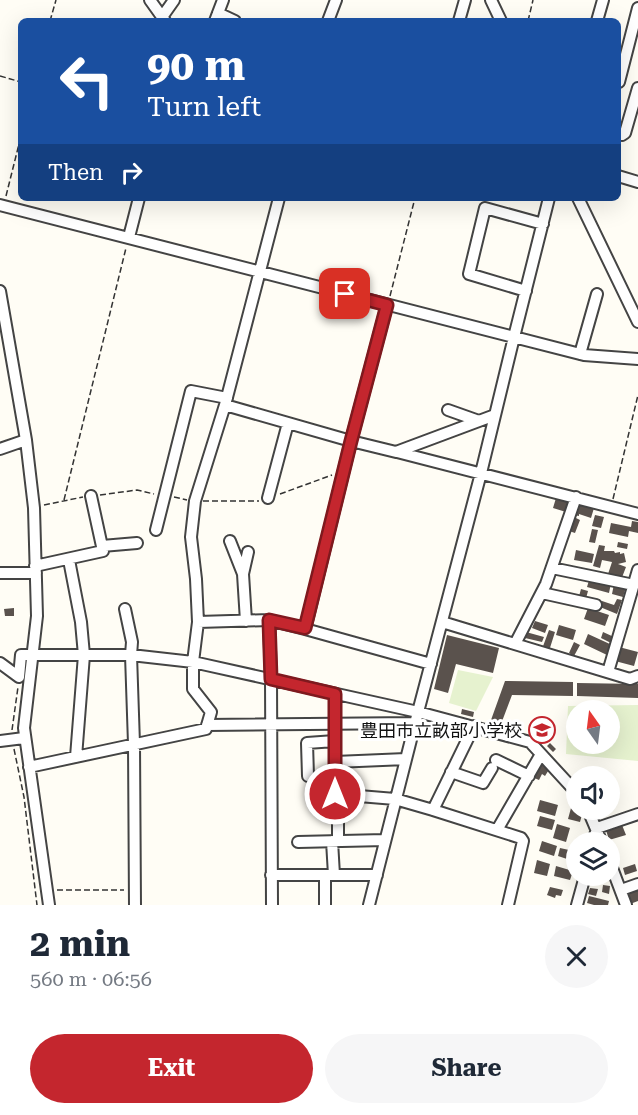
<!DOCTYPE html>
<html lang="en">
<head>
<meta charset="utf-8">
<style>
	:root { --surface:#fff; --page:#f6f6f7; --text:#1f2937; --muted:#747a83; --accent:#c4262e }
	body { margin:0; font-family:"Roboto Serif","Noto Sans JP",serif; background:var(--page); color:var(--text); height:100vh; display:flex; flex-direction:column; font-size:22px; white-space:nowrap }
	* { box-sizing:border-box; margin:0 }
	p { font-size:20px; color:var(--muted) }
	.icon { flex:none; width:33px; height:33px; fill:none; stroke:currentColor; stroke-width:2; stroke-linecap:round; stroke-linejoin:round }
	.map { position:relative; height:905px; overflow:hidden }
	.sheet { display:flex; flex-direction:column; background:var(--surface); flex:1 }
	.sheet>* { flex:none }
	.banner { position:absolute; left:18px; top:18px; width:603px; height:183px; border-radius:9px; box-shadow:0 6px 24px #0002; background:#1a4fa0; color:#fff; overflow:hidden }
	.needle { width:39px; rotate:346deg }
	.controls { position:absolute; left:566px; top:700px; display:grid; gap:12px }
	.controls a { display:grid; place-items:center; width:54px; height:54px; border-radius:50%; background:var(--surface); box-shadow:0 6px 24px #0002; font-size:30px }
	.pin { position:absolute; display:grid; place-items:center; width:51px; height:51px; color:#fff; margin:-26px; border-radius:12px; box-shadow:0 3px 9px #0006 }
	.me { position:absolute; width:66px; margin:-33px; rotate:0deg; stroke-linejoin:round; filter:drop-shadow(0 0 4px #0008) }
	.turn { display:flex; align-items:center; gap:21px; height:126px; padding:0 30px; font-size:27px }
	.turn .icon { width:78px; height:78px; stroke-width:2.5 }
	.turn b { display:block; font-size:42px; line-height:51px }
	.then { display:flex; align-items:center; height:57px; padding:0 30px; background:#0003; gap:12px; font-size:22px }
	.round { display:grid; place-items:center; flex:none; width:63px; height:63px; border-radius:32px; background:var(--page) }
	.headline { display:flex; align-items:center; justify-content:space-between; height:102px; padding:0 30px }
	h1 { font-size:36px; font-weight:700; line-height:45px }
	.action { display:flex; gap:12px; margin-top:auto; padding:12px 30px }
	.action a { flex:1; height:69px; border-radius:36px; background:var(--accent); color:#fff; font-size:24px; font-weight:700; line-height:69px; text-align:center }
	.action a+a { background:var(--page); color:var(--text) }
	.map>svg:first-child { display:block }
	.pitch { fill:#e6f2cf; fill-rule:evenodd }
	.building { fill:#5a524d }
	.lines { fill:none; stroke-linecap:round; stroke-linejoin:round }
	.minor-casing { stroke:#444; stroke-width:14 }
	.path { stroke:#333; stroke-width:1.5; stroke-dasharray:6 3; stroke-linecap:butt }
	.minor { stroke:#fff; stroke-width:10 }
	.route-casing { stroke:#7f191e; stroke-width:15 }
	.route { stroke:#c4262e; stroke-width:10 }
	.labels { text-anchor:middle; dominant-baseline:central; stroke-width:6; stroke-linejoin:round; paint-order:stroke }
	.poi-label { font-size:18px; fill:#111; stroke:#fff; text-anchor:end }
</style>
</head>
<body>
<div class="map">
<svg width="638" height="905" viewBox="0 0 638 905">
	<rect width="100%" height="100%" fill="#fffdf5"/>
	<path class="pitch" d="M458,670l35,7 -17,34 -27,-8z
		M638,705v56l-72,-7 2,-48zM576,711h33v33h-33z"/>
	<path class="building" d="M556,498l12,4 -2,10 -13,-4z
		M577,504l17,4 -3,10 -12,-4v2l-5,-1z
		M595,515l9,2 -3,11 -9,-2z
		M574,517l6,3 -5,13 -6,-2z
		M632,521l6,1v11l-9,-2 -1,6 -19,-4 2,-10 20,4z
		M592,529l6,1 -3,13 -6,-1z
		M618,542l10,2 -1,5 -10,-2z
		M599,545l6,1 -1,5h10l1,2 5,-1v2l4,-1 2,9 -8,2 8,3 -5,13 -14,-3 5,-15 -10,-2 -2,8 -7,-2z
		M576,550l18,4 -2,9 -18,-3z
		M590,577l21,6 -2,10 -22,-6z
		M614,584l12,3 -3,10 -11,-3z
		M581,589l7,2 -3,11 -7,-2z
		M617,599l5,1 -5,14 -17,-7 2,-6 12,4z
		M14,608v8h-9l-1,-7z
		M588,608l21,7 -4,11 -21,-7z
		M535,621l13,4 -3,8 -13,-5z
		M559,625l17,5 -3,10 -17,-5z
		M549,630l6,2 -6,19 -7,-2z
		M526,632l18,5 -2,5 -17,-4z
		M603,632l11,5 -3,6 -10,-5z
		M588,634l24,11 -5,10 -23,-11z
		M447,635l52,13 -6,25 -37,-9 -8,29 -14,-4z
		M574,642l6,3 -6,11 -5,-3z
		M619,647l19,5 -4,14 -19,-5z
		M505,681l68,1v14l-61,-1 -11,29 -10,-4z
		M577,683l61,1v14l-61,-2z
		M462,709l12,3 -1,5 -12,-3z
		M533,724l16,9 -5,7 -15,-8z
		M550,743l6,6 -3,3 -6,-6z
		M540,763l10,5 -5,8 -3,-2 -3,6 -7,-3z
		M540,800l18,5 -3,11 -18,-5z
		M571,808l12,3 -3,11 -12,-3z
		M540,816l15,4 -3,10 -15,-4z
		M557,824l13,4 -4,14 -13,-4z
		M622,825l4,10 -17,5 -3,-10z
		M542,841l15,5 -3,10 -15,-5z
		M560,848l9,2 -2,9 -9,-3z
		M537,860l13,4 -3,12 -13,-3z
		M635,864l2,7 -12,4 -2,-7z
		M556,866l17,5 -3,9 -16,-4z
		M590,876l12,2 -2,6 -11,-4z
		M603,885l7,1 -1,8 -7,-2z
		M550,887l13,3 -2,6 -5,-1 -1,3 -8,-3z
		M590,888l8,1 -2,7 -8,-2z
		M638,890v11l-8,3 -4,-10z
		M589,896l20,5 -1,4h-14l-7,-2z"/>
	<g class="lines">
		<defs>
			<path id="minor" d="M150,0l15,21
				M491,0l10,21
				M218,13l17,8
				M162,17l12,-17
				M215,21l8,-21
				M328,21l8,-21
				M459,21l6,-21
				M597,21l6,-21
				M619,82l19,-74
				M618,133l4,2 3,-2 13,-45
				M618,176l20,6
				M578,198l60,124
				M0,205l584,150 54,4
				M129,237l10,-39
				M0,291l26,149 8,68 3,108 -13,112 25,177
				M526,291l-57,-17 16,-66 58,16
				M580,354l17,-60
				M225,405l126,36 45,11 99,-37
				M448,410l31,11
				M0,449l26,-9
				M397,452l241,62
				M268,498l20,-75
				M156,530l35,-139 36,7
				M230,541l13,33 3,47
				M102,546l35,-3
				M69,560l12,62 3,33 -8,102
				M35,566l68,-15 -12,-55
				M552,568l82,17
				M0,573h36
				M243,574l5,-22
				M542,593l54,12
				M125,609l7,33 -1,13 3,89 1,161
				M198,622l71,-2
				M442,622l188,57 8,-3
				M305,629l46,-188 36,-136
				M515,644l31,-60 30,-87
				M0,663l19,14 2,-22h110l62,7 225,50 112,30 46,50
				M608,672l30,-102
				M335,694v100l60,5 38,11 88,28 2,3 -15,64
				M207,725l208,-2
				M0,741l24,-3
				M496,760l33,16
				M335,762l71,-3
				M29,767l177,-38 5,-17 -18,-23v-27l5,-40 -2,-43 -5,-42 4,-36 30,-96 54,-207
				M451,772l32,11 9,-15
				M308,776l-1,-33 28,-2
				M433,810l41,-84
				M588,810l14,33
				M338,818v23
				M497,830l44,-76
				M332,841l2,34
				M298,842l87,-2
				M593,843l4,-15 41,-14
				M609,860l17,45
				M271,875h106
				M325,875v30
				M621,890l17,-6
				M272,905l-1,-226 -2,-59 36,9 126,35
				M369,905l49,-193 63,-239 33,-136 35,-139
				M577,905l8,-29"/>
		</defs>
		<use href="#minor" class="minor-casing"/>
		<path class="path" d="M50,21l6,-21
			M528,21l5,-21
			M0,76l21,6
			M6,196l15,-60
			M390,296l25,-98
			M280,494l52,-19
			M100,495l37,-5 17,4
			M174,497l13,3
			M613,499l25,-104
			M64,500l62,-252
			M203,501h56
			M44,505l39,-8
			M12,730l6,-43
			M14,749l10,48 13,108
			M57,890h67"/>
		<use href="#minor" class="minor"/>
	</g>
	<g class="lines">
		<defs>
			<path id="route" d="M335,794v-100l-64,-15 -2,-59 36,8 46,-187 36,-136 -42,-11"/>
		</defs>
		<use href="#route" class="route-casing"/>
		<use href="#route" class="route"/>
	</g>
	<defs>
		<symbol id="school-ring" viewBox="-11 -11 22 22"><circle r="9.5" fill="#fff" stroke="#c4262e" stroke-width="1.5"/><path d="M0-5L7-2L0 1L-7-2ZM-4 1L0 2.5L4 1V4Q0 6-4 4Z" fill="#c4262e"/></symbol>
	</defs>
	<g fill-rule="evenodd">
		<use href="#school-ring" x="527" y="715" width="30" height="30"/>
	</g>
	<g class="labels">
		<g class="poi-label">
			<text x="522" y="730">豊田市立畝部小学校</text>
		</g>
	</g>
</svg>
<div class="controls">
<a><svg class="needle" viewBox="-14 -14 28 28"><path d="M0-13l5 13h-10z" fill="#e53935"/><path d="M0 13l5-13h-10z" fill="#747a83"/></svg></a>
<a><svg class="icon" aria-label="sound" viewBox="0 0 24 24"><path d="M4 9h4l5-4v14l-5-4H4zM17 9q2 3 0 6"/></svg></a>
<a><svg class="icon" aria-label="layers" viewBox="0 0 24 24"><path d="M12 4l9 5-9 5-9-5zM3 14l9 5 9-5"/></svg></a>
</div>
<div class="pin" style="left:345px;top:294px;background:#d93025"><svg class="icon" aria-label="arrive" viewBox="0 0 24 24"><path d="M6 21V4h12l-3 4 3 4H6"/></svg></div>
<svg class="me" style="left:335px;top:794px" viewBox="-20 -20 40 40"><circle r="17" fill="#c4262e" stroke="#fff" stroke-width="3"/><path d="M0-11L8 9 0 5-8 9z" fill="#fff"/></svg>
<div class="banner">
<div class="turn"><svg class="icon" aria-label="left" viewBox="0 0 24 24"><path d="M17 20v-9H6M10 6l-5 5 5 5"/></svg><div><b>90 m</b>Turn left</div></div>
<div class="then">Then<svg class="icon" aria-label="right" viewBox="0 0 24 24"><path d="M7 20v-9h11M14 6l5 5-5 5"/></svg></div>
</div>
</div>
<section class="sheet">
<div class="headline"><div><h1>2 min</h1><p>560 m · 06:56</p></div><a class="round"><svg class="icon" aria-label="close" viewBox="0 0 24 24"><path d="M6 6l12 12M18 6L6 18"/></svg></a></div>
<div class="action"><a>Exit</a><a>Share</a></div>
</section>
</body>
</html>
